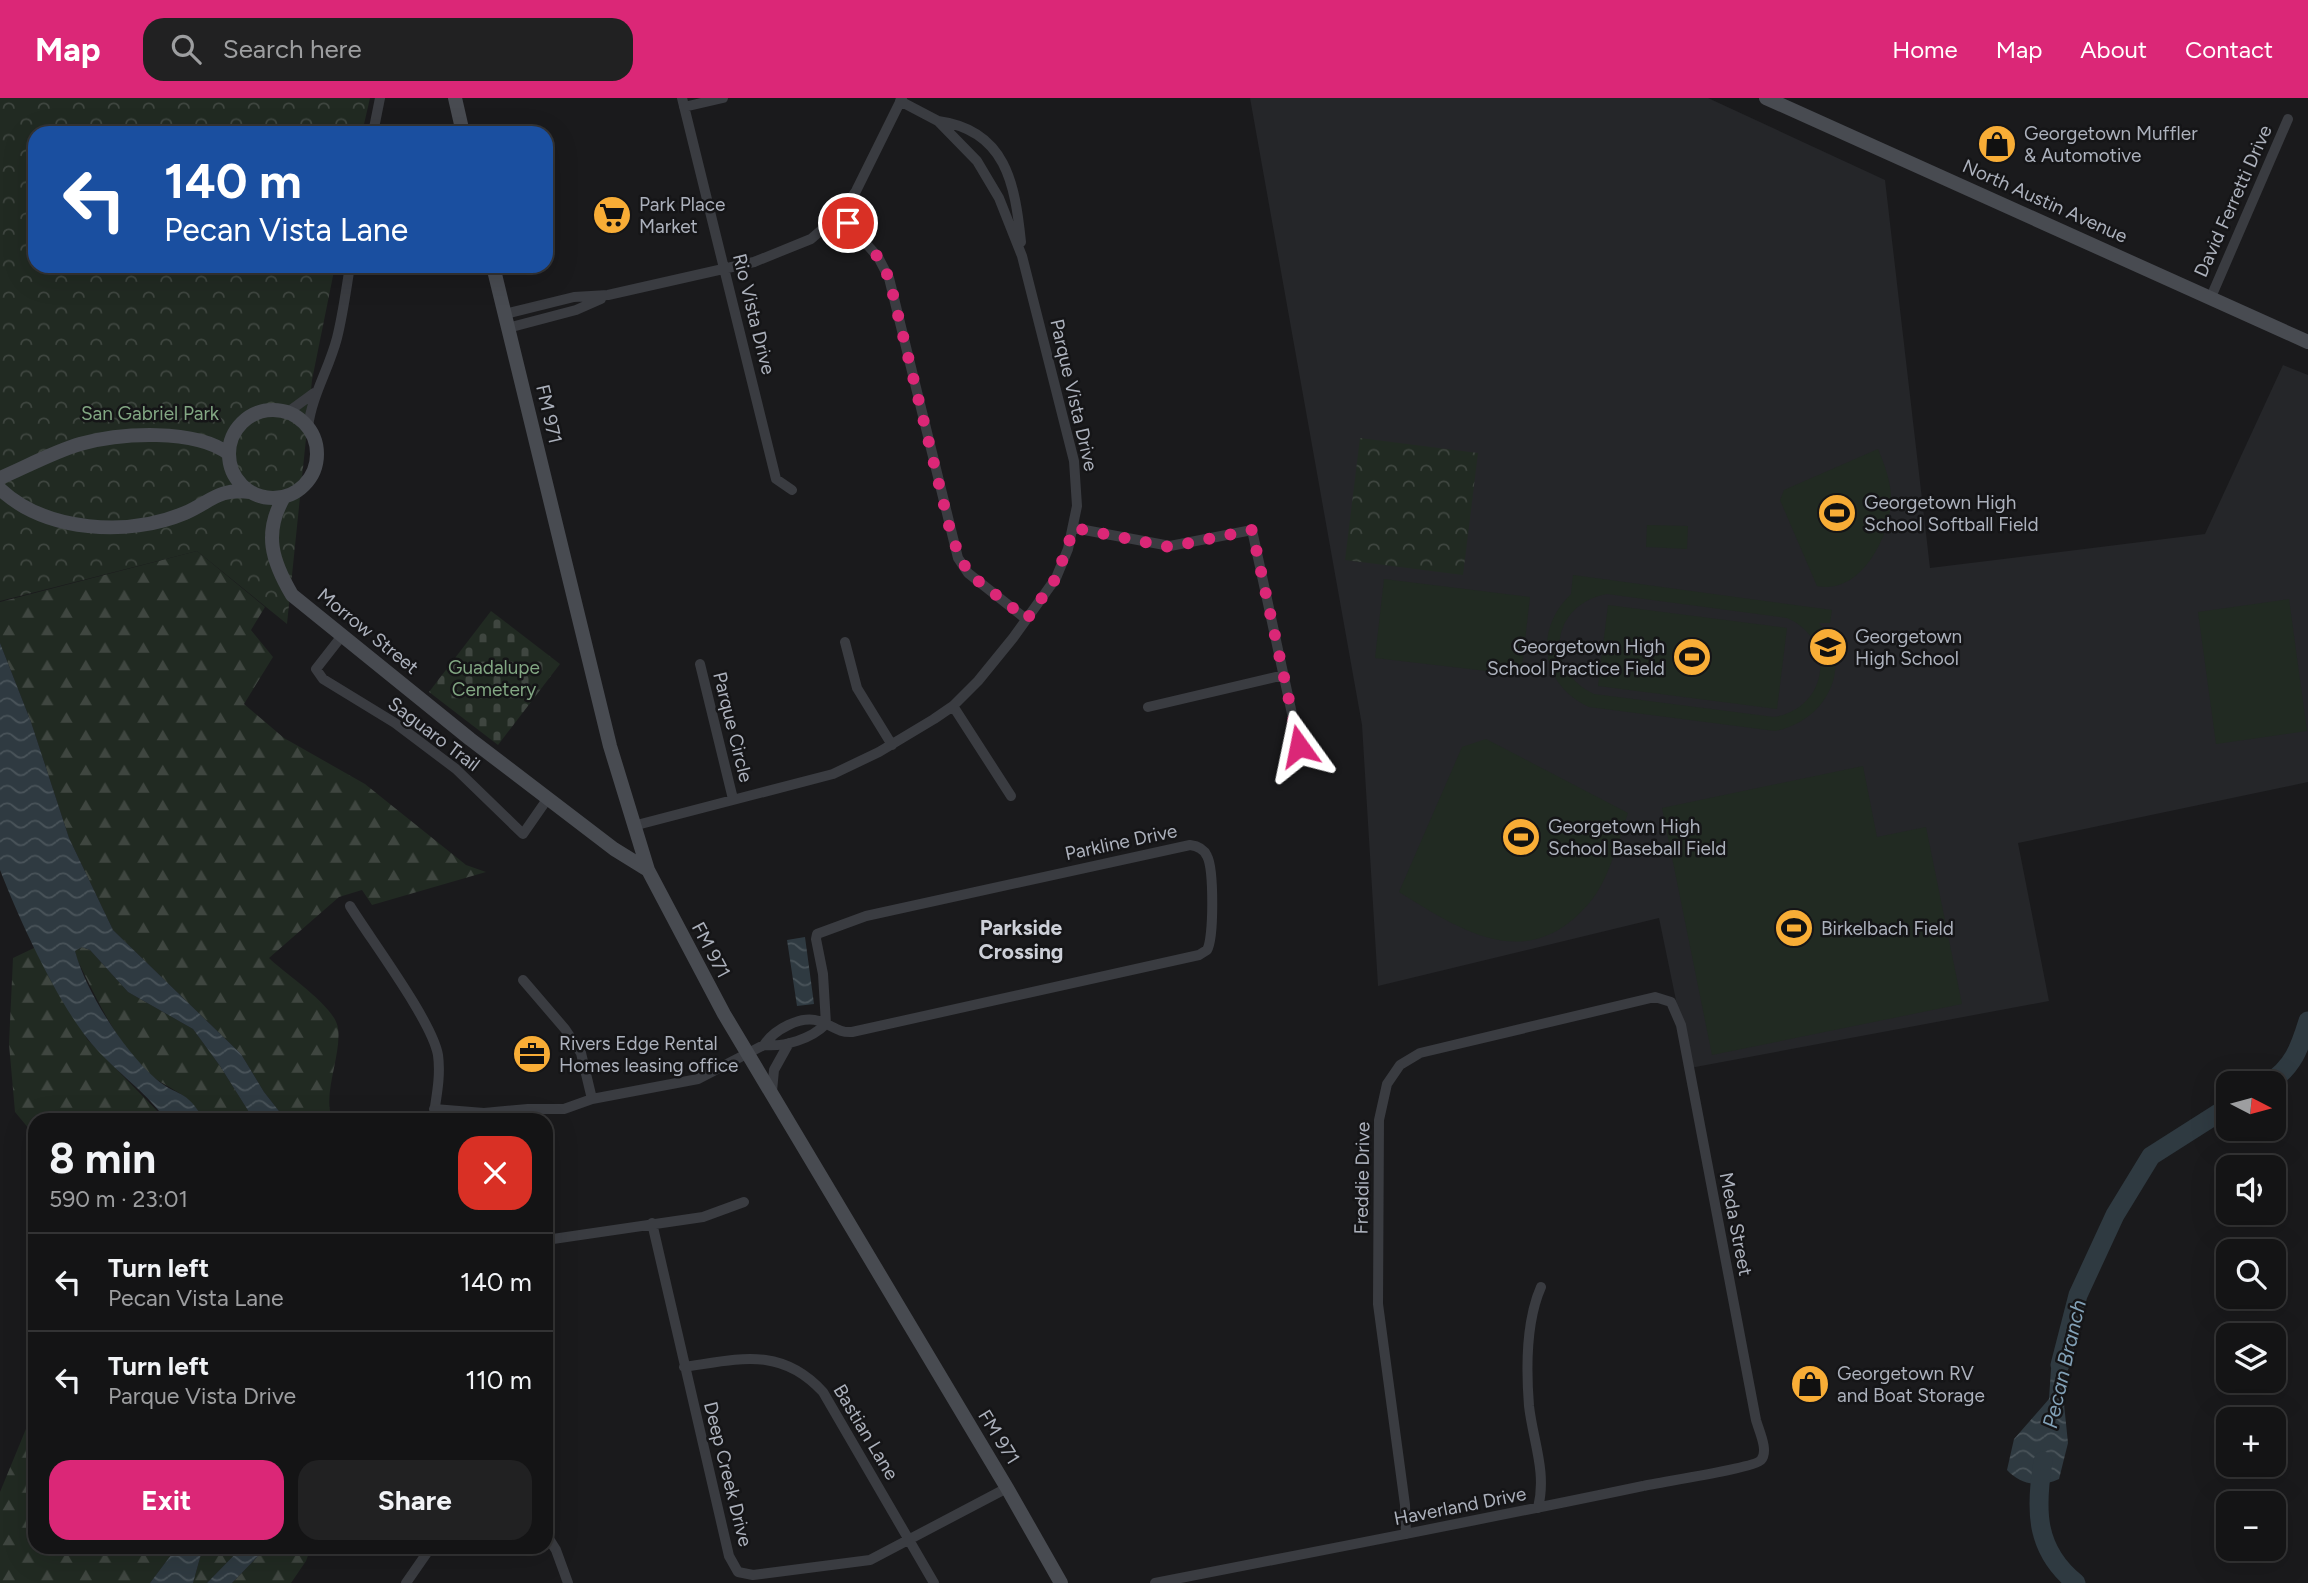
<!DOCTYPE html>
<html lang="en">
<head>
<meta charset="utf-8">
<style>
	:root { --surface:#141415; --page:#212122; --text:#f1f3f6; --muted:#9d9ea0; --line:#333334; --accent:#db2777 }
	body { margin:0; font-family:Figtree,sans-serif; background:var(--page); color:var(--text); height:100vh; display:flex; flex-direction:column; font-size:26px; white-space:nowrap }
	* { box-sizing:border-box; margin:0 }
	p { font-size:23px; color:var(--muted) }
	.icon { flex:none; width:38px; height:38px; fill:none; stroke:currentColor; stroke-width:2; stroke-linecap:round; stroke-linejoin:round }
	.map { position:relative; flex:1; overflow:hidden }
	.details { position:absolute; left:28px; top:1015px; width:525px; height:441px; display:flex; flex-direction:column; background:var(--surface); border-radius:21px; box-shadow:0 7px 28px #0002,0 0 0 2px var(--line) }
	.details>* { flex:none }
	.banner { position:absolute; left:28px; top:28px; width:525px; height:147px; border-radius:21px; box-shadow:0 7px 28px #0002,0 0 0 2px var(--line); background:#1a4fa0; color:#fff; overflow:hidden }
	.needle { width:46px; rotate:96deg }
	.controls { position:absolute; left:2216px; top:973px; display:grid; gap:14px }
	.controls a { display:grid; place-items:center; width:70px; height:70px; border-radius:14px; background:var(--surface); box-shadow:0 7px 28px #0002,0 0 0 2px var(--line); font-size:35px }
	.pin { position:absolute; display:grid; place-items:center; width:60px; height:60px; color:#fff; margin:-30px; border:4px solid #fff; border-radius:50%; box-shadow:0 2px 7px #0007 }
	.me { position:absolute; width:77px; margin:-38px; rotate:348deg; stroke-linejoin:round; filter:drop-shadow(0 0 5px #0008) }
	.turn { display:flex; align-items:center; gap:24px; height:147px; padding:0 21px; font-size:32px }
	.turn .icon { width:91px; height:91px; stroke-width:2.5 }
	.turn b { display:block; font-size:49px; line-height:60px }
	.round { display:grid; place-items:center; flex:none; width:74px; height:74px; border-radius:21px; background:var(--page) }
	.head { display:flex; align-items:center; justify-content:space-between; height:119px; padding:0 21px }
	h1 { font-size:42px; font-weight:700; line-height:52px }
	.action { display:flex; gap:14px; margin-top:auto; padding:14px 21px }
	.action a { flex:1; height:80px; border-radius:21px; background:var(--accent); color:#fff; font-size:28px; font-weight:700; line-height:80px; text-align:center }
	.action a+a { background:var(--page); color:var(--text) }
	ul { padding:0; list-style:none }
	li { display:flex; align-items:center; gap:21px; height:98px; padding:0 21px; border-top:2px solid var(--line) }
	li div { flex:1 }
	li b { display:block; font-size:26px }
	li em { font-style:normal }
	header { display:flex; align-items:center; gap:42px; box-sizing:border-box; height:98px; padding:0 35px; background:var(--accent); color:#fff }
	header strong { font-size:33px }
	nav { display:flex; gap:38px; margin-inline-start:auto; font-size:24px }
	.search { width:490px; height:63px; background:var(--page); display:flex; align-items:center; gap:18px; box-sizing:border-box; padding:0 24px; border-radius:21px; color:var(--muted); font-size:26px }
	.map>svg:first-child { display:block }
	.built { fill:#252629 }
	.grass { fill:#212a22; fill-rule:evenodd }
	.forest { fill:url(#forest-firs) }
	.cemetery { fill:url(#cemetery-stones) }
	.park { fill:url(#park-crowns) }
	.water { fill:url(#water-waves) }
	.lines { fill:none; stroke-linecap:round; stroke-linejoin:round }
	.river { stroke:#2f3a41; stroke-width:19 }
	.street { stroke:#3a3c41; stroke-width:10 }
	.secondary { stroke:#484b51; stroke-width:14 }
	.route { stroke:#db2777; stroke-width:12; stroke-dasharray:0 21.6 }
	.labels { text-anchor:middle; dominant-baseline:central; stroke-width:5; stroke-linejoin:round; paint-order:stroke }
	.poi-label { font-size:19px; fill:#acb1bc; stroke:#151517; text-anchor:start }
	.street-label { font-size:19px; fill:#acb1bc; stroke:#151517 }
	.park-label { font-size:19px; fill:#82a783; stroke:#151517 }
	.neighbourhood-label { font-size:21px; font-weight:bold; fill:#cdd0d8; stroke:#151517 }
	.water-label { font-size:21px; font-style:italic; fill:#82a1b7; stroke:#151517 }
</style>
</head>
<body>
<header>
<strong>Map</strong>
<div class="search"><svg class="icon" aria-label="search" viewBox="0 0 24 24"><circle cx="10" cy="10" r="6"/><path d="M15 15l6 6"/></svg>Search here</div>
<nav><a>Home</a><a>Map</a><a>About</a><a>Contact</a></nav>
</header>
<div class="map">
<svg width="2308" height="1485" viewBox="0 0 2308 1485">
	<defs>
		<pattern id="forest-firs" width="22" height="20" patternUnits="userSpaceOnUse" patternTransform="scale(1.75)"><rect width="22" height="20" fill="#212a22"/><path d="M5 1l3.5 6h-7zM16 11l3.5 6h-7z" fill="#3f4640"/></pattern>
		<pattern id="cemetery-stones" width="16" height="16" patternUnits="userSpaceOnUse" patternTransform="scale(1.75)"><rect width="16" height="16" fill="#212a22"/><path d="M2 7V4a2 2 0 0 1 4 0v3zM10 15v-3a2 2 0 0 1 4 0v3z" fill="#3f4640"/></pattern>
		<pattern id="park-crowns" width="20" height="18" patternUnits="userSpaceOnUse" patternTransform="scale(1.75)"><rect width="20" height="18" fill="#212a22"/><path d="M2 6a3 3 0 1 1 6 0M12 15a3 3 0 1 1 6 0" fill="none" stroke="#3f4640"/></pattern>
		<pattern id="water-waves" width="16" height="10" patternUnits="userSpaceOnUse" patternTransform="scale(1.75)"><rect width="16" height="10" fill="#2f3a41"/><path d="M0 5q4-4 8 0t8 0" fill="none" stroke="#4a545a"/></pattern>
	</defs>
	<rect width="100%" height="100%" fill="#1a1a1c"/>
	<path class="built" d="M1250,0h458l177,82 45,388 275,-34 78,-169 25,10v407l-290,61 31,158 -359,67 -31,-150 -281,68 -16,-261z"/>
	<path class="grass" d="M1878,351c7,17 14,35 13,53 -2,37 -31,93 -74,84l-37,-86 4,-10z
		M1647,427l41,1 -1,23 -41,-2z
		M1573,477l259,35 -2,13h-11c37,42 7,99 -44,108l-186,-24c-48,-22 -56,-77 -18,-113zM1607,496l180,24c51,22 41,91 -13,99l-180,-23c-52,-24 -43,-90 13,-100z
		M1384,481l146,18 -9,78 -146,-17z
		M2289,501l18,132 -91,13 -18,-132z
		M1608,507l179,23 -10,81 -179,-23z
		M1486,641l142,74c-9,26 -20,69 -38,89 -61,73 -127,30 -191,-10l63,-145z
		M1863,668l14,71 49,-10 36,177 -250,51 -50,-247z"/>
	<path class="forest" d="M197,453l68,56 -14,23 22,27 -29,47 40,34 81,46 101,81 20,7 -114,33 -10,-15 -23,7 -70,61c16,16 66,48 69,70 4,27 -17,69 -5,92h-47l-22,-28 -23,-38 -128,-124 -44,-92 -38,-116 -31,-79v-41z
		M36,849l51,92 79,81h-131v16l-20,-24 -6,-68 4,-86z
		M82,849l8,3 38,42 65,37 27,37 34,54h-50c-18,-32 -36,-28 -60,-51 -29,-30 -49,-73 -67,-110l-2,-8z
		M35,1309v140h142l-27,36h-150v-91z
		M203,1449h39l-35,36h-14z
		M267,1449h44l-5,14 -15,22h-59z"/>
	<path class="cemetery" d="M491,513l69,53 -62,81 -69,-53z"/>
	<path class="park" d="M0,0h370l-8,35h-327v133h300l-23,114 -25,244 -90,-73 -197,50z
		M1360,340l118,15 -15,122 -118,-15z"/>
	<path class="water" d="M0,545l31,79 38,116 44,92 128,124 23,38 22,28h-32l-34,-54 -27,-37 -65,-37 -38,-42 -8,-3 -7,4c11,41 49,100 81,128 22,19 29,8 48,41h-38c-22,-31 -56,-52 -79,-82 -32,-41 -68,-119 -87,-168z
		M805,839l9,67 -17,2 -10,-66z
		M2065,1232l-1,74 4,39 -9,36c-19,9 -38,6 -52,-9l7,-31 35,-40 2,-30z
		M177,1449h26l-10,36h-43z
		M242,1449h25l-35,36h-25z"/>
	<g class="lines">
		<path class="river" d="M2268,985c25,-15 32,-36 40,-62
			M2060,1267l18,-70 37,-80 36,-59 77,-49
			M2043,1363c-8,49 -8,89 33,122"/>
		<path class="street" d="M682,0l94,381 16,11
			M684,9l39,-9
			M938,23c68,9 77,63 83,121
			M373,35l7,-35
			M840,116l38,43 11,21 69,280 10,15 58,46
			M2211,199l77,-178
			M505,216l69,-17 34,-2 146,-33 57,-23 29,-25 16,-23 46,-93
			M508,230l68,-18 25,-11
			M288,314l26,-19
			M308,329c4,-32 21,-58 29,-89 6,-24 9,-48 13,-72
			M1074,430l96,18 82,-16 47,216
			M341,539l-25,32 7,10 72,44 61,46 67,65 25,-36
			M845,544l12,46 35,57
			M700,566l33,135
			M953,608l58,90
			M1148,609l136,-32
			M633,728l200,-52 46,-22 55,-33 19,-13 25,-25 35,-43 43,-60 12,-29 9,-43 -3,-45 -52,-205 -23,-58 -22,-37 -39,-40 -38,-20
			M350,808c21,34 82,115 88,149 3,22 -2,43 -5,65
			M523,882l42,49 16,24 11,46
			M764,947c10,-15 36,-30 55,-24 13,4 19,12 33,11l347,-77 8,-5c7,-11 7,-81 0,-94 -3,-7 -9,-10 -17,-11l-324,71 -49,18 -1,5 7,35 3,50
			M772,993l2,-21 15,-27
			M434,1011l50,4 44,-4h36l28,-10 106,-20 66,-34c21,2 47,-6 62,-21
			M652,1125l77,333 9,16 15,3 117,-15 137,-72
			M546,1142l157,-23 41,-15
			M684,1269c55,-8 97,-21 139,25l111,191
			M1538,1410c9,-36 -5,-67 -9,-102 -3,-38 -3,-85 12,-119
			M546,1436l10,16 12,33
			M406,1485l25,-36
			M1155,1485c163,-32 326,-63 488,-97 17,-4 112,-18 118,-26 8,-9 -2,-29 -5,-40l-75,-395 -10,-23 -16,-5 -235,56 -20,12 -13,19 -8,36 -1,184 27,201 1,29"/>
		<path class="secondary" d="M455,0l8,35
			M1766,0l542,244
			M493,168l117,480 38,124 76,144 283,474 54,95
			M229 356a44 44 0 1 1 88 0a44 44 0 1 1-88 0Z
			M0,380c26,-11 53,-26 80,-34 40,-11 115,-16 149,10
			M0,391c46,43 128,48 185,24 27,-12 33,-25 65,-21
			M284,399c-21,36 -12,64 8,98l178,144 144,110 34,21"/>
	</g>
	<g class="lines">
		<path class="route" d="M848,125l30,34 11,21 63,260 16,35 59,46 29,-41 18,-50 96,19 82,-17 47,216"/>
	</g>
	<defs>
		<symbol id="shop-disc" viewBox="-11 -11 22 22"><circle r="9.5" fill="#f8ad36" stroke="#151517"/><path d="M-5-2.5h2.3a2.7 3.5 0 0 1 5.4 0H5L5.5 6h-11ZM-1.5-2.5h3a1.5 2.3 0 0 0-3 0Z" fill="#111"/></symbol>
		<symbol id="supermarket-disc" viewBox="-11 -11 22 22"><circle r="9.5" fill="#f8ad36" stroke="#151517"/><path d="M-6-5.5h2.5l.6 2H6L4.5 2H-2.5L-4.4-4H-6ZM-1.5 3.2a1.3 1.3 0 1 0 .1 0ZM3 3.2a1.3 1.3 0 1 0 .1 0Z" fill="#111"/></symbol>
		<symbol id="stadium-disc" viewBox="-11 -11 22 22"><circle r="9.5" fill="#f8ad36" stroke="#151517"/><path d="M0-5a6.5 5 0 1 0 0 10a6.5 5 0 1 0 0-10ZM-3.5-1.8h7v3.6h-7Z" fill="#111"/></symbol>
		<symbol id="school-disc" viewBox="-11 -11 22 22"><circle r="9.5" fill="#f8ad36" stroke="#151517"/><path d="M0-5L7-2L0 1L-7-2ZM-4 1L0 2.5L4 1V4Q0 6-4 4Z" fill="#111"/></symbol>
		<symbol id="office-disc" viewBox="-11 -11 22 22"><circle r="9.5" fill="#f8ad36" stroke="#151517"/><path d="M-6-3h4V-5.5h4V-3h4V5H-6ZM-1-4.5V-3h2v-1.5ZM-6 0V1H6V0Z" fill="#111"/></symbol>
	</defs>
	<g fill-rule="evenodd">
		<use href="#shop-disc" x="1975" y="24" width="44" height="44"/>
		<use href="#supermarket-disc" x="590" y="95" width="44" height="44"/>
		<use href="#stadium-disc" x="1815" y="393" width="44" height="44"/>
		<use href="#school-disc" x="1806" y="527" width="44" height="44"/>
		<use href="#stadium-disc" x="1670" y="537" width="44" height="44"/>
		<use href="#stadium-disc" x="1499" y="717" width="44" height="44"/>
		<use href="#stadium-disc" x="1772" y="808" width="44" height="44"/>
		<use href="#office-disc" x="510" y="934" width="44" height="44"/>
		<use href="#shop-disc" x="1788" y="1264" width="44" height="44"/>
	</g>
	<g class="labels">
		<g class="poi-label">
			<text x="2024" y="35">Georgetown Muffler<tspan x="2024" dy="22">&amp; Automotive</tspan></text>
			<text x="639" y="106">Park Place<tspan x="639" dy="22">Market</tspan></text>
			<text x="1864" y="404">Georgetown High<tspan x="1864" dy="22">School Softball Field</tspan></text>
			<text x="1855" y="538">Georgetown<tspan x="1855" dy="22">High School</tspan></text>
			<text x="1665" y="548" text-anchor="end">Georgetown High<tspan x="1665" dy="22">School Practice Field</tspan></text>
			<text x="1548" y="728">Georgetown High<tspan x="1548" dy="22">School Baseball Field</tspan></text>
			<text x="1821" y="830">Birkelbach Field</text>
			<text x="559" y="945">Rivers Edge Rental<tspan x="559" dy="22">Homes leasing office</tspan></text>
			<text x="1837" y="1275">Georgetown RV<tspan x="1837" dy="22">and Boat Storage</tspan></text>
		</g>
		<g class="street-label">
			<text transform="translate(2045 103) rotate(24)">North Austin Avenue</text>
			<text transform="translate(2233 103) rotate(-66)">David Ferretti Drive</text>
			<text transform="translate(754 216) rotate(76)">Rio Vista Drive</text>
			<text transform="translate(1074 297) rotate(77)">Parque Vista Drive</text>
			<text transform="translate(549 316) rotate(77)">FM 971</text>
			<text transform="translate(368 533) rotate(39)">Morrow Street</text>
			<text transform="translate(733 629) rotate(76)">Parque Circle</text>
			<text transform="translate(434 636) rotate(37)">Saguaro Trail</text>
			<text transform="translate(1121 744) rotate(-12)">Parkline Drive</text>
			<text transform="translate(711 852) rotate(62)">FM 971</text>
			<text transform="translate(1362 1080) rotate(-89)">Freddie Drive</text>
			<text transform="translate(1736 1126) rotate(79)">Meda Street</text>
			<text transform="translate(866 1334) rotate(59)">Bastian Lane</text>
			<text transform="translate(999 1339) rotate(58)">FM 971</text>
			<text transform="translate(728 1376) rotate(76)">Deep Creek Drive</text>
			<text transform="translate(1460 1408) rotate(-11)">Haverland Drive</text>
		</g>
		<g class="park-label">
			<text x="150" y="315">San Gabriel Park</text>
			<text x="494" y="569">Guadalupe<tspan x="494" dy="22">Cemetery</tspan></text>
		</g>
		<g class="neighbourhood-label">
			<text x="1021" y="829">Parkside<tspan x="1021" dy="24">Crossing</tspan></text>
		</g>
		<g class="water-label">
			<text transform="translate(2064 1266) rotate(-77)">Pecan Branch</text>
		</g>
	</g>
</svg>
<div class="controls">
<a><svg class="needle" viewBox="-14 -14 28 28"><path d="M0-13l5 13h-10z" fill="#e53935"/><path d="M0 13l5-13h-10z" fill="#9d9ea0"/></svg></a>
<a><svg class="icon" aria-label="sound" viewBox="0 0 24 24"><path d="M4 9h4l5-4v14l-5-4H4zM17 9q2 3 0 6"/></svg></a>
<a><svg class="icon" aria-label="search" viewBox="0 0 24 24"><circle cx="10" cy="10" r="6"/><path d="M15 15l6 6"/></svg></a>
<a><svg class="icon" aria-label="layers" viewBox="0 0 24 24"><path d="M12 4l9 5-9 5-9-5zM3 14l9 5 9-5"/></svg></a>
<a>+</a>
<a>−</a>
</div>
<div class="pin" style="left:848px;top:125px;background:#d93025"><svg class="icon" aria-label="arrive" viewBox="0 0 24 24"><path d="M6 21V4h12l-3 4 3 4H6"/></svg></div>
<svg class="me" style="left:1299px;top:648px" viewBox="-20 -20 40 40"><path d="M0-17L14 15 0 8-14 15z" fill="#db2777" stroke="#fff" stroke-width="4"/></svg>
<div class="banner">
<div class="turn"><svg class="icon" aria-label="left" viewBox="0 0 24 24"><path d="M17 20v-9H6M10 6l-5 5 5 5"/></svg><div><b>140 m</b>Pecan Vista Lane</div></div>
</div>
<section class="details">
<div class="head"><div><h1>8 min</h1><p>590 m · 23:01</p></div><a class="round" style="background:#d93025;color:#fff"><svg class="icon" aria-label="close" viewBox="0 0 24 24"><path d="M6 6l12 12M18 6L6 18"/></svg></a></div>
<ul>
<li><svg class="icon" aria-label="left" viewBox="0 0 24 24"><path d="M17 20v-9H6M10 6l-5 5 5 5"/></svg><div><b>Turn left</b><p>Pecan Vista Lane</p></div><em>140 m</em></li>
<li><svg class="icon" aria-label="left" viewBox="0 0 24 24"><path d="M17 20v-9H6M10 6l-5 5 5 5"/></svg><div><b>Turn left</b><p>Parque Vista Drive</p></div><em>110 m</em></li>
</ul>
<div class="action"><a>Exit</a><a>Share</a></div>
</section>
</div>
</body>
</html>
